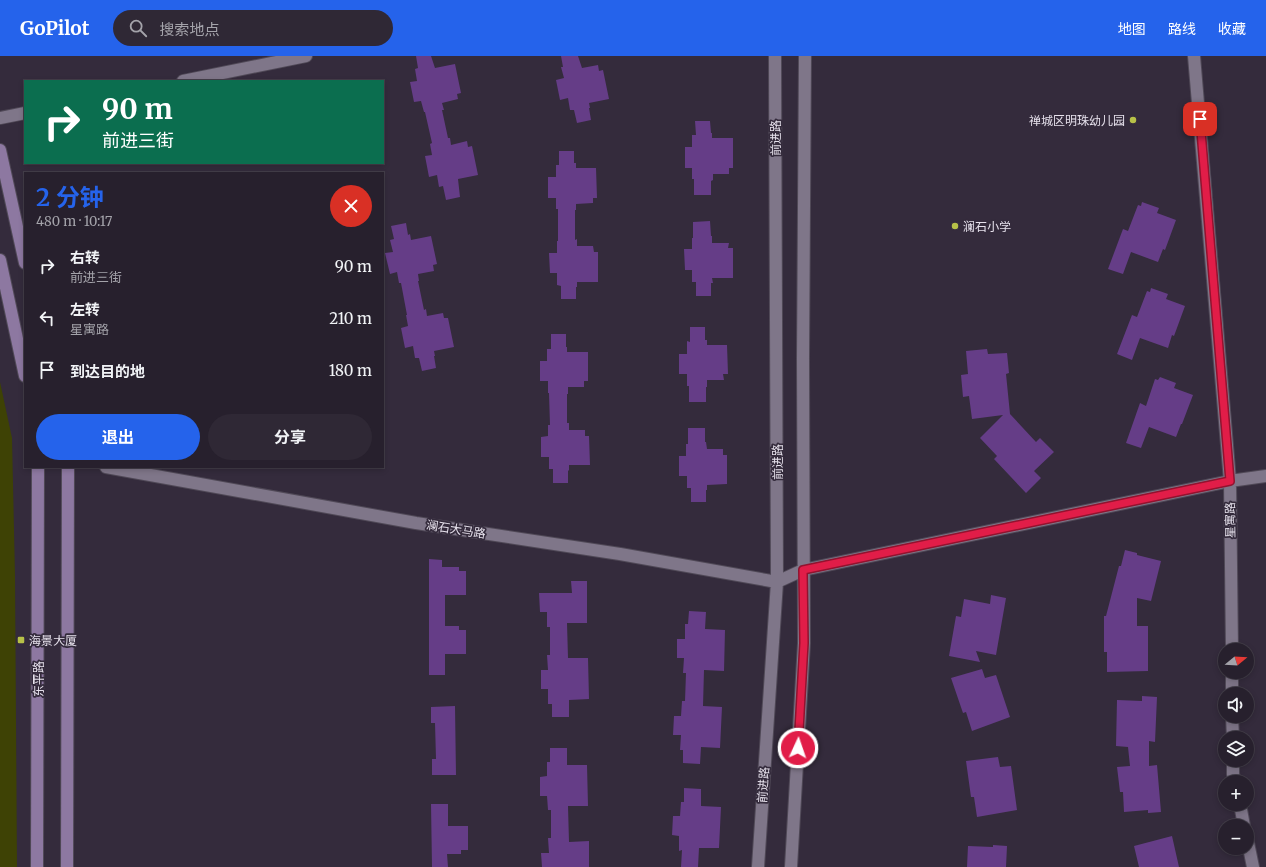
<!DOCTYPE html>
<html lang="zh">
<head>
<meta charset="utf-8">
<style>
	:root { --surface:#27202d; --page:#2f2835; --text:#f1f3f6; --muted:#a4a3aa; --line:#433e49; --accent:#2563eb }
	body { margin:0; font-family:Merriweather,"Noto Sans SC",serif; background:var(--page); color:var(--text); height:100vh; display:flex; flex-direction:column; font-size:15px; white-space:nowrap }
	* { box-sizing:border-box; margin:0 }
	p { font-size:13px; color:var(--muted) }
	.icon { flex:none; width:22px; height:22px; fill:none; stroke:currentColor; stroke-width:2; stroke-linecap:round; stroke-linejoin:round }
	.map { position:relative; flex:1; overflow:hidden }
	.sheet { position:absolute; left:24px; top:116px; width:360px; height:296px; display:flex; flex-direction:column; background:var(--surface); border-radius:0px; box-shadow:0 2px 6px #0003,0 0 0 1px var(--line) }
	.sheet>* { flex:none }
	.guide { position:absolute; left:24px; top:24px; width:360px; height:84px; border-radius:0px; box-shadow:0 2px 6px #0003,0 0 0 1px var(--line); background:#0b6e4f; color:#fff; overflow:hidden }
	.needle { width:26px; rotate:72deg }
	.fabs { position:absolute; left:1218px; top:587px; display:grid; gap:8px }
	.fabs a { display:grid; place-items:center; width:36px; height:36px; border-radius:50%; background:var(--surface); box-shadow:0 2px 6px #0003,0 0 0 1px var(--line); font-size:20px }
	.pin { position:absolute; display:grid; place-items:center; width:34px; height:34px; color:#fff; margin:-17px; border-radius:8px; box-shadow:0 2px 6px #0006 }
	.me { position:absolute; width:44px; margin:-22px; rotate:3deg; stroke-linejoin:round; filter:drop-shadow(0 0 3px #0008) }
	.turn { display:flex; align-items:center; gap:14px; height:84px; padding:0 12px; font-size:18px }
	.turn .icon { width:52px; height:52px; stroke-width:2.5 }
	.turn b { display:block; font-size:28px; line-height:34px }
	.round { display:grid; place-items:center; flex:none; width:42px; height:42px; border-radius:21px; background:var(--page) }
	.headline { display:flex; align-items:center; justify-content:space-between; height:68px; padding:0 12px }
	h1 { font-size:24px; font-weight:700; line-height:30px; color:var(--accent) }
	.cta { display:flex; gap:8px; margin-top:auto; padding:8px 12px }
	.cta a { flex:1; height:46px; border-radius:24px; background:var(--accent); color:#fff; font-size:16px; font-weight:700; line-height:46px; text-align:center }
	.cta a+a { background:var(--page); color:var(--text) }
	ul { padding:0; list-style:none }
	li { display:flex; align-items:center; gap:12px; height:52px; padding:0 12px }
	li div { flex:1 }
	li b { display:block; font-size:15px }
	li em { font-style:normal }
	header { display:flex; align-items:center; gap:24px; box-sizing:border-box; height:56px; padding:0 20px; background:var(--accent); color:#fff }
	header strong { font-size:19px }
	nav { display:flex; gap:22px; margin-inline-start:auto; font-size:14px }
	.search { width:280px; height:36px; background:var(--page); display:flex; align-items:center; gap:10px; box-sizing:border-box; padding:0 14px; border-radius:22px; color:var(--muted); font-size:15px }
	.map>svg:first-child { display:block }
	.green { fill:#3e4205 }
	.building { fill:#653d87 }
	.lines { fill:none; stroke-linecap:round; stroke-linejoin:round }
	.tertiary-casing { stroke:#504957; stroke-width:14 }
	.secondary-casing { stroke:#504957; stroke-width:14 }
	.tertiary { stroke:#7f7689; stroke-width:12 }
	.secondary { stroke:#8d78a1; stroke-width:12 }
	.route-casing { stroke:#92132f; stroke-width:10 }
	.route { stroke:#e11d48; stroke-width:7 }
	.poi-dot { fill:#b7c148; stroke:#342b3c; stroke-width:1.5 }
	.labels { text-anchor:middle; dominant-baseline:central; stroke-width:3.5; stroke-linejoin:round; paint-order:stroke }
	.poi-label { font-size:12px; fill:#e6e1ec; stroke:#342b3c; text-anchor:start }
	.street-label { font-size:12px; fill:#e6e1ec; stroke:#342b3c }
</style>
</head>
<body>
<header>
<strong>GoPilot</strong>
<div class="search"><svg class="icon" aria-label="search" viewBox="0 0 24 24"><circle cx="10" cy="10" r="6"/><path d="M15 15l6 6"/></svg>搜索地点</div>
<nav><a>地图</a><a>路线</a><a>收藏</a></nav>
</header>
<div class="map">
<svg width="1266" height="811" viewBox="0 0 1266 811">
	<rect width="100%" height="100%" fill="#342b3c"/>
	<path class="green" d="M0,326l12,56 3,138 2,291h-17z"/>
	<path class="building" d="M416,0h15l4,12 20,-4 6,29 -4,1 1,5 -16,4 2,7h-2l6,28h2l1,7 16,-4 1,6 4,-1 6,29 -20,4 2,18 -14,3 -3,-14 -4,1 -2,-12 -8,2 -4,-21 7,-1 -2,-11 2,-1 -7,-31h-1l-3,-11 -7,1 -4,-20 7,-1 -2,-12 3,-1z
		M561,0h17l4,12 16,-3 1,6 4,-1 6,29 -20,4 1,5h-1l2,12 -14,3 -3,-13h-4l-2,-12 -8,2 -4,-20 8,-2 -3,-11h2z
		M695,65h15l1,12h1v5h21v30h-4v6h-16v6l-2,1v14h-17v-16h-2v-11h-7v-21h7v-12h4z
		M559,95h15v12h2v5h20l1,30h-4v5l-17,1v6h-1v30l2,-1v7h16l1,6h4v30h-21v5h-1v12h-15v-13l-4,-1v-12h-7l-1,-20h8v-12h1v-32h-2v-11h-8v-21h8v-12h3z
		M1142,146l17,6 -2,5 19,7 -11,30 -2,-1 -5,13 -27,-10 -8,22 -15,-5 15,-40 5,2 10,-26 3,1z
		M710,165l1,15h1v7h17l-1,5h5v30h-21l1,5h-2v13h-15v-14h-4v-12h-7l-1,-21h8v-11h1v-16z
		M406,167l2,12 2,-1 1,6 20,-4 6,28 -4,1 1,6 -16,3 1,7h-1l6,29 2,-1 1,7 16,-3 1,5h4l6,29 -20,4 1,5h-1l2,12 -14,3 -3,-13h-4l-2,-12 -8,2 -4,-20 7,-2 -2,-11h1l-6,-32h-2l-2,-11 -7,2 -5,-21 8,-1 -3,-12 4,-1 -3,-13z
		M1151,232l17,6 -2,5 19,7 -11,30 -2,-1 -4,13 -28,-10 -8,22 -15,-6 15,-39 5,2 10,-26 3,1z
		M690,271h15v13h2v5h20l1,29h-5l1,6h-17v7h-1v15h-17v-16h-2v-12h-8v-20h8v-13l3,1z
		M551,278h15v13h1v5h21v29h-4v6h-16v7h-1v29h2v7h16v6h4l1,29h-21v5l-1,1v12h-15v-14h-4v-12h-8v-20l7,-1v-11h2l-1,-32h-1v-12h-8v-20h7v-12h4z
		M987,293l1,5 19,-1 2,20 -3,1 4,40 26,28 4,-4 14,14 -20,19 7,7 -15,15 -32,-34 3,-3 -17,-18 23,-23 -31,4 -3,-23 -6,1 -2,-22 7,-1 -2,-23z
		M1160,321l16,6 -2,5 19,7 -11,29h-1l-5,13 -27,-10 -8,21 -15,-5 14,-40 6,3 9,-27 3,1z
		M688,372h17v14h1l1,7h16v6h4v29l-20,1v5h-1v12h-15v-14h-4v-12h-8v-20h7v-12h2z
		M1125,494l12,3v2l24,6 -10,40 -14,-3v28h11v45l-41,1v-20h-3v-36h2l13,-50h2z
		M429,503l13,1v7h17v4h7v24h-21v31h14v4h7v24h-21v21h-16z
		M571,525h16v42h-20l1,35h20l1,41 -20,1v17h-17v-13h-4v-15h-7v-19h7l-1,-15h3v-28h-3v-15h-7l-1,-19h33z
		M991,539l15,3 -10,57 -20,-4 4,11 -31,-6 7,-40 5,1 3,-18 26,5z
		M689,555l17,1 -1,17 20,1 -1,41 -20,-1 -1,36 19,1 -2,41 -19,-1 -1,17 -17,-1v-13h-3l1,-15h-8l1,-19h7l1,-15h3l1,-28h-3l1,-15h-7v-19h8v-15h3z
		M982,613l3,9 11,-3 14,42 -38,14 -6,-19 -3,1 -12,-35z
		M1142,640l15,1 -2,45 -6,-1v25l8,-1 4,47 -13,1v-3l-24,2 -1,-20h-3l-3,-25 13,-1 -2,-19 -12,-1 1,-46 25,1z
		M455,650l1,69h-24v-16h4l-1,-36h-4v-16z
		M550,692h17v17h20l1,41h-20l1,36 20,-1v26h-47l-1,-14h8l-1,-15h3v-28h-3l-1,-14h-7v-19l7,-1v-14h3z
		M998,701l2,10 11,-1 6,44 -40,7 -3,-20h-3l-5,-36z
		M684,732l17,1v17l20,1 -2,41h-20l-1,19h-17l1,-17 -3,1v-15l-7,-1 1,-19h7l1,-14h3z
		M431,748h17v22h20v24h-7v4h-14l1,13h-16z
		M1172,780l7,31h-40l-5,-21z
		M993,789l14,1 -1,21h-39l1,-21 25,1z"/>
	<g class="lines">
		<defs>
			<path id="tertiary" d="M1194,0l36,425 2,169
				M183,25l123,-25
				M0,62l25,-5
				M106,411l310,56 204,31 157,28 26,-12 427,-89 36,-5
				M1232,616v22
				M1232,660l1,22
				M1233,704v14l2,8
				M1240,748l4,22
				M1247,782l6,29
				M758,811l19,-285 -2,-526
				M791,811l13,-224 -1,-284 2,-303"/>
			<path id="secondary" d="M0,94l25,113
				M0,204l25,116
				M37,811l1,-400
				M67,811l1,-400"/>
		</defs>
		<use href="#tertiary" class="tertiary-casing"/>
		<use href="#secondary" class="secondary-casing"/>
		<use href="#tertiary" class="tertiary"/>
		<use href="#secondary" class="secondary"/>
	</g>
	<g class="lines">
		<defs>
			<path id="route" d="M798,692l6,-105 -1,-73 427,-89 -30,-362"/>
		</defs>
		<use href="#route" class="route-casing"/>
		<use href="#route" class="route"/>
	</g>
	<g class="poi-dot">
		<circle cx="1133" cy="64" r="4"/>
		<circle cx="955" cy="170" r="4"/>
		<rect x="17" y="580" width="8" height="8" rx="2"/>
	</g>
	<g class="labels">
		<g class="poi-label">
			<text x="1125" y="64" text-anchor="end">禅城区明珠幼儿园</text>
			<text x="963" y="170">澜石小学</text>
			<text x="29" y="584">海景大厦</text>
		</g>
		<g class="street-label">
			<text transform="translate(775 82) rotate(-90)">前进路</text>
			<text transform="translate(777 406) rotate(-90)">前进路</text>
			<text transform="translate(1230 464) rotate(-91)">星寓路</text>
			<text transform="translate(456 473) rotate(9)">澜石大马路</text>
			<text transform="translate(38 623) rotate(-90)">东平路</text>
			<text transform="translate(763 729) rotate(-86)">前进路</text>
		</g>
	</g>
</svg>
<div class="fabs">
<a><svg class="needle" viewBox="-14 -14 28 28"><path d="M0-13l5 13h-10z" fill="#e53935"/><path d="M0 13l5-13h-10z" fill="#a4a3aa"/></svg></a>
<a><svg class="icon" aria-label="sound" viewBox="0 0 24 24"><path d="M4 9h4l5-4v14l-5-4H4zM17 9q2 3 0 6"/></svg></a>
<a><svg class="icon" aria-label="layers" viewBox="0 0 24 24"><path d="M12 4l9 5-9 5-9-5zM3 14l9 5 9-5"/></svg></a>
<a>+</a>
<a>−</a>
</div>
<div class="pin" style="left:1200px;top:63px;background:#d93025"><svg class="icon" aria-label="arrive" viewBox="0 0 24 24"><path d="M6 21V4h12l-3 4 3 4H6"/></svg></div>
<svg class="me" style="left:798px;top:692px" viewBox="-20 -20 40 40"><circle r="17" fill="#e11d48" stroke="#fff" stroke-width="3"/><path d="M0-11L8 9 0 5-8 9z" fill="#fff"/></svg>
<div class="guide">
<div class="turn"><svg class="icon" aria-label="right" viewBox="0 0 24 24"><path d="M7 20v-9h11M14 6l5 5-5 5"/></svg><div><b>90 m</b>前进三街</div></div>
</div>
<section class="sheet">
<div class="headline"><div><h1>2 分钟</h1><p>480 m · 10:17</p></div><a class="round" style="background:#d93025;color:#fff"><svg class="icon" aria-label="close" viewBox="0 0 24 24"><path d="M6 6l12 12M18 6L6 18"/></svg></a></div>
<ul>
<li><svg class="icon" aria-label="right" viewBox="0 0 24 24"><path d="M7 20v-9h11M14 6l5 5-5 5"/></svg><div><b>右转</b><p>前进三街</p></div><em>90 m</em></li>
<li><svg class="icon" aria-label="left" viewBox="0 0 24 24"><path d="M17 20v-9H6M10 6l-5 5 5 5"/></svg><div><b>左转</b><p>星寓路</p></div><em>210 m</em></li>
<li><svg class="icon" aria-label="arrive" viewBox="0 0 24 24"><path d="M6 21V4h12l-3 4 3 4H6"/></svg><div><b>到达目的地</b></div><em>180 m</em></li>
</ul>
<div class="cta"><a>退出</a><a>分享</a></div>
</section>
</div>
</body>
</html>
